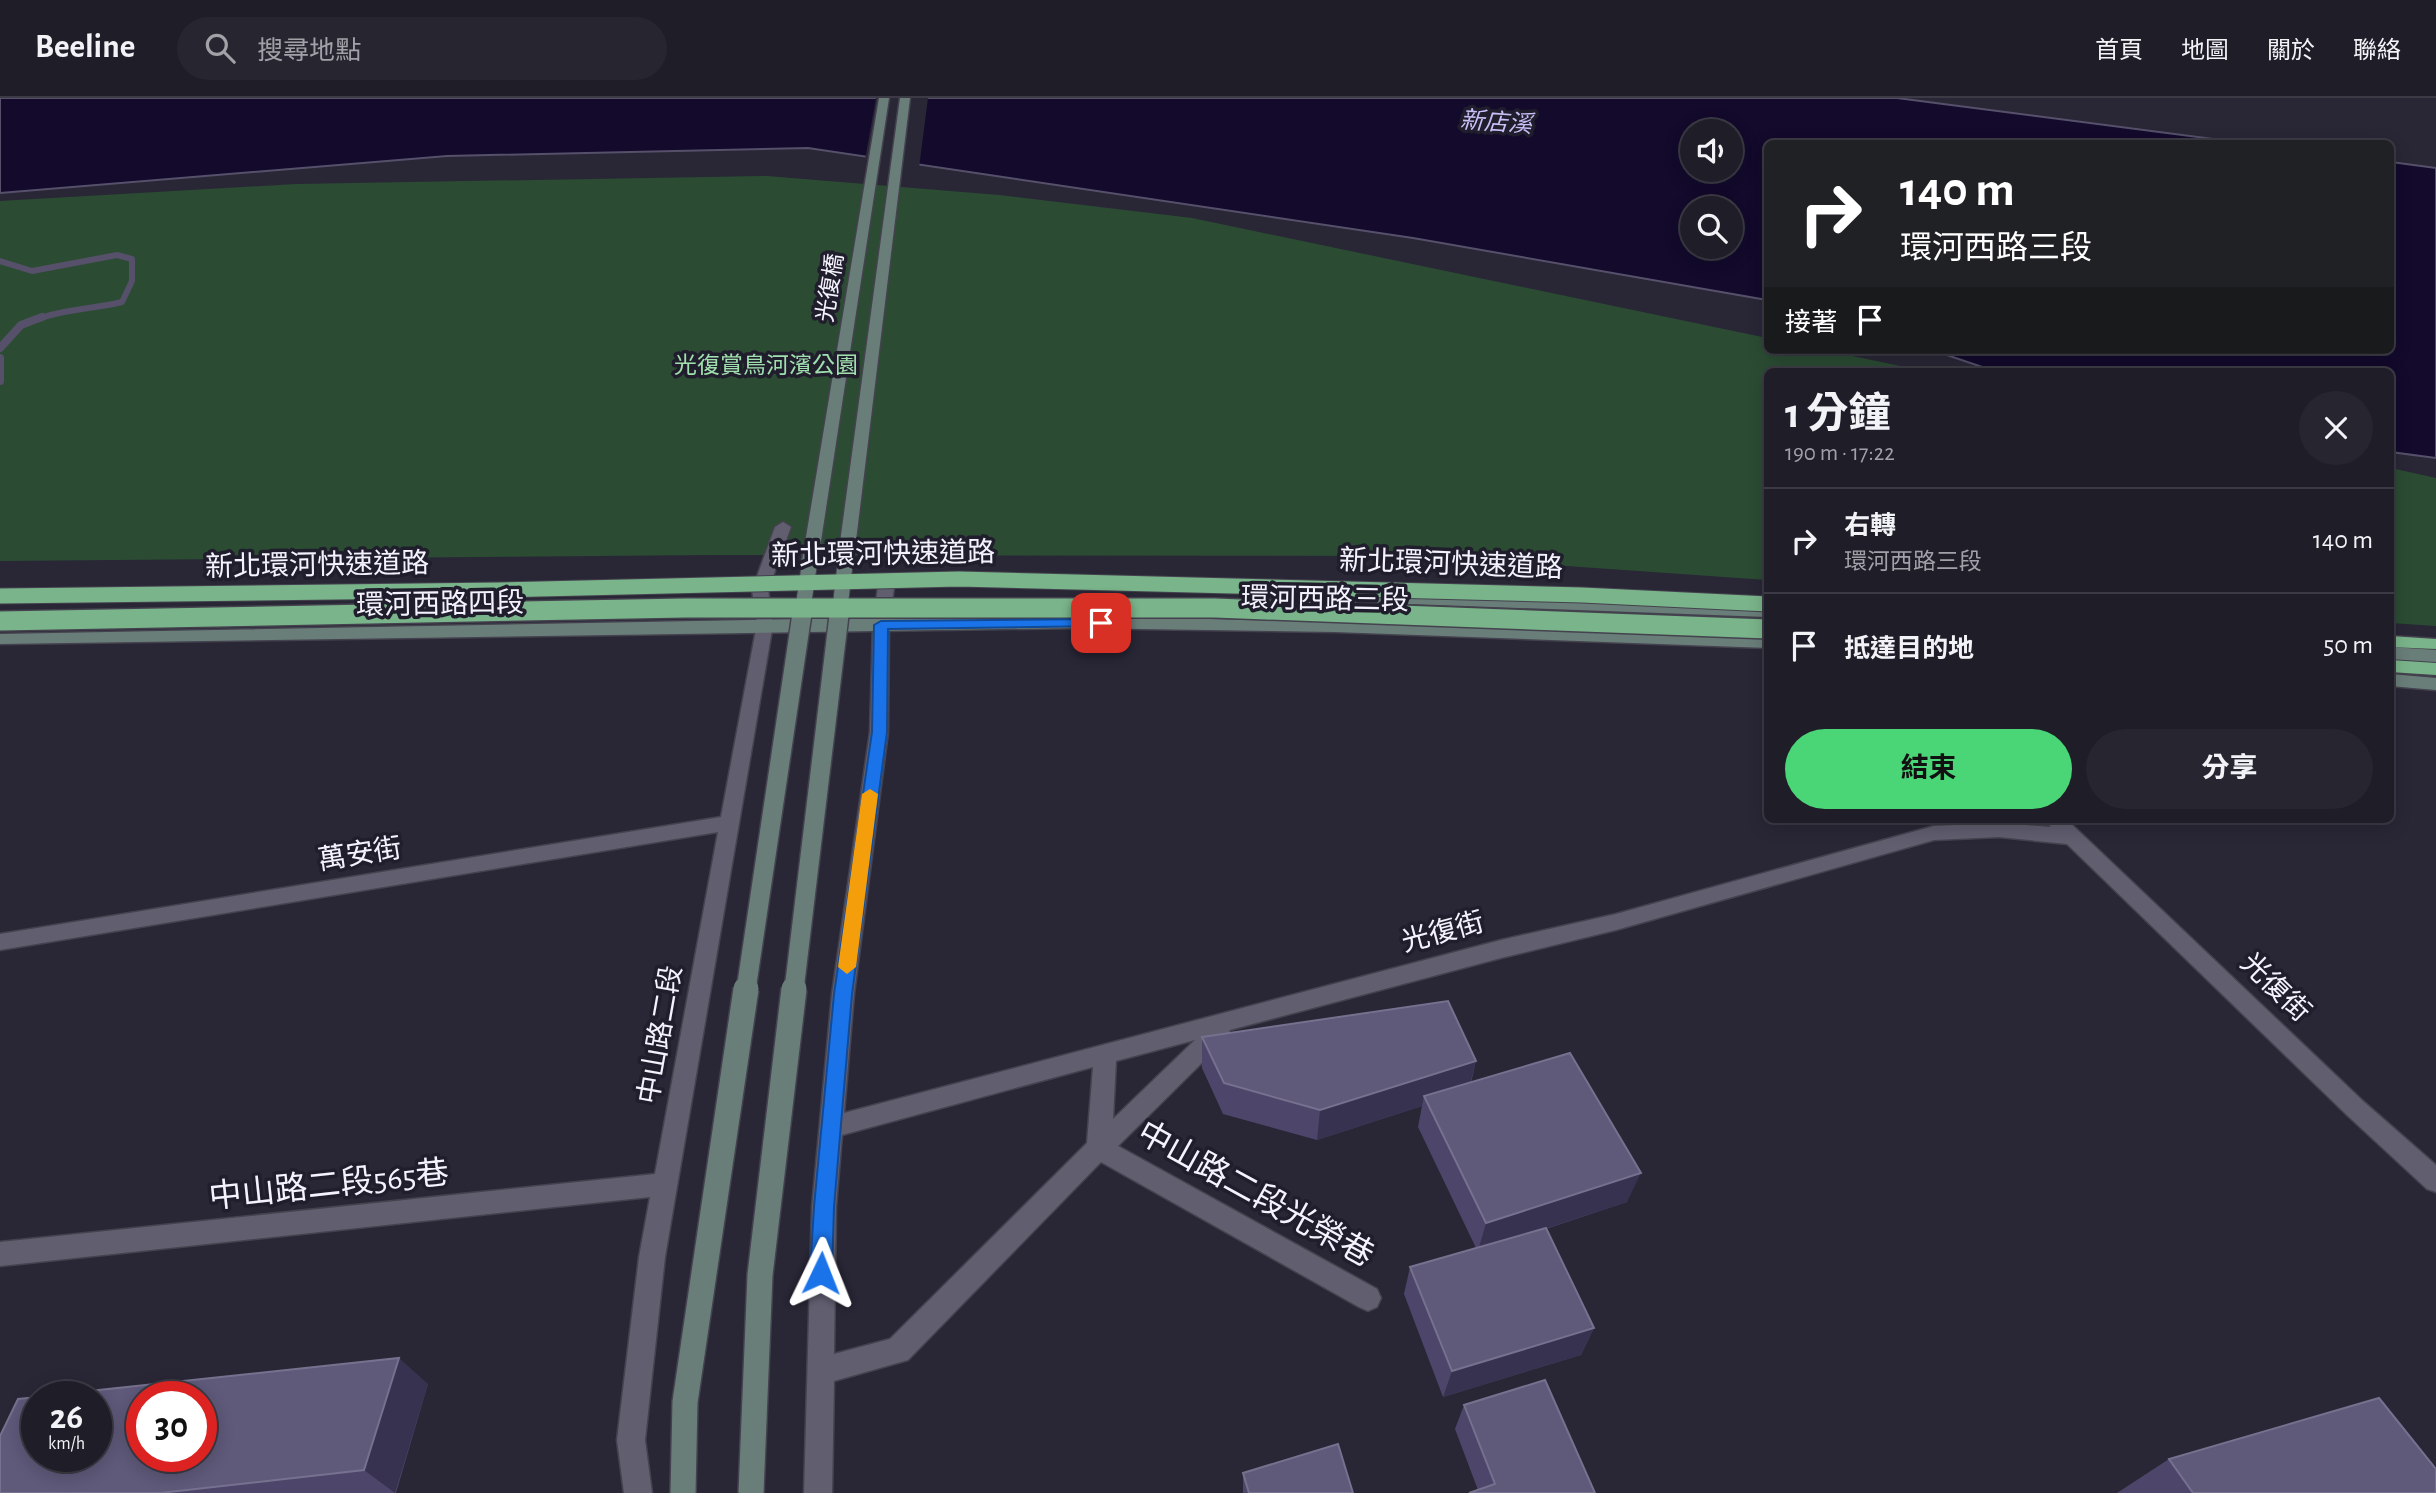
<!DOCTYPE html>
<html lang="zh-TW">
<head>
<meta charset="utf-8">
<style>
	:root { --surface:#1f1d28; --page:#272630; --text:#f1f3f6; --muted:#a1a2a8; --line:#3c3b45; --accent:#4ad677 }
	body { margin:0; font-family:"Alegreya Sans","Noto Sans TC",sans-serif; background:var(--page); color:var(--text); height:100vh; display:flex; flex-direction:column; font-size:26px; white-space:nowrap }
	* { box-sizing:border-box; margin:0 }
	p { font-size:23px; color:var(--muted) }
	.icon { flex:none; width:38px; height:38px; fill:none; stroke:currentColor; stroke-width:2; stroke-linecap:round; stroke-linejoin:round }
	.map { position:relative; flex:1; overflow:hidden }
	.panel { position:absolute; left:1764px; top:270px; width:630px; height:455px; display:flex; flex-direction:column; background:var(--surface); border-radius:10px; box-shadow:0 4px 18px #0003,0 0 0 2px var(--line) }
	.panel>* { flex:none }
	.guide { position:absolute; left:1764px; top:42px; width:630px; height:214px; border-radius:10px; box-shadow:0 4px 18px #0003,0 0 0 2px var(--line); background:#202124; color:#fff; overflow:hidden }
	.fabs { position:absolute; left:1680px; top:21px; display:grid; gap:14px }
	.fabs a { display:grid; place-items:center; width:63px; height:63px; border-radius:50%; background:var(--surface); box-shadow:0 4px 18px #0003,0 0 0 2px var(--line); font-size:35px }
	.speed { position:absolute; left:21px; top:1283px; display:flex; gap:14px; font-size:35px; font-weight:700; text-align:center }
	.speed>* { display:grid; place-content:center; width:91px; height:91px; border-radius:50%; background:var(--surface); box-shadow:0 4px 18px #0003,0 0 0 2px var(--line); line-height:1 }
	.speed small { font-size:18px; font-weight:400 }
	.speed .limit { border:10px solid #d22; background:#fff; color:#111 }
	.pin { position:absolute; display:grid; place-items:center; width:60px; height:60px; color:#fff; margin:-30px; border-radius:14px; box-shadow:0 4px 10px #0006 }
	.me { position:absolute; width:77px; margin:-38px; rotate:2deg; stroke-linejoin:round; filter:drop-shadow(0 0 5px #0008) }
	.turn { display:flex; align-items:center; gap:24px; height:147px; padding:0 21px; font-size:32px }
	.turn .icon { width:91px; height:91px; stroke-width:2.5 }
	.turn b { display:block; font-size:49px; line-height:60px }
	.then { display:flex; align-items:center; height:66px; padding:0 21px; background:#0003; gap:14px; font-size:26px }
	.round { display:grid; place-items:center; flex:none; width:74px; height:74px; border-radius:37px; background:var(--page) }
	.head { display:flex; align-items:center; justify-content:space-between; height:119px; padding:0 21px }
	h1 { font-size:42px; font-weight:700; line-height:52px }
	.cta { display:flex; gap:14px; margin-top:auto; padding:14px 21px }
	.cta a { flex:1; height:80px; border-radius:42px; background:var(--accent); color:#111; font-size:28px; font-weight:700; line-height:80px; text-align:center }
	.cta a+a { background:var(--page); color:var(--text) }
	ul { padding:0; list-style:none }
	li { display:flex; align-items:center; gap:21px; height:105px; padding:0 21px; border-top:2px solid var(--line) }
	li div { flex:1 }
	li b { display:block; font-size:26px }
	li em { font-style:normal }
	header { display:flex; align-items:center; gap:42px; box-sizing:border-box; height:98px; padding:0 35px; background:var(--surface); border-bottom:2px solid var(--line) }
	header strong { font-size:33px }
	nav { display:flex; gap:38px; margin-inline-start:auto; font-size:24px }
	.search { width:490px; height:63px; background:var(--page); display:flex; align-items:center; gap:18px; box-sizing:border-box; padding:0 24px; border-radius:38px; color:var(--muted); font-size:26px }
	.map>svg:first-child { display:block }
	.green { fill:#2b4c33 }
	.water { fill:#130a2c; stroke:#56506b; stroke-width:2; fill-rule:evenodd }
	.pier { fill:#292736 }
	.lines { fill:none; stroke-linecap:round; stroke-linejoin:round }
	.stream-far1 { stroke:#56506b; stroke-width:6 }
	.stream { stroke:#56506b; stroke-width:8 }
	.minor-casing { stroke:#44424e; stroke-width:3 }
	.secondary-casing { stroke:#44424e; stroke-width:3 }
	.trunk-casing { stroke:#44424e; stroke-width:3 }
	.minor { fill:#605e6f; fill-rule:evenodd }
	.secondary { fill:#6a7e79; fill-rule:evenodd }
	.trunk { fill:#7ab48a; fill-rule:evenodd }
	.secondary-bridge-far2-casing { stroke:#44424e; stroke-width:17; stroke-linecap:butt }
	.secondary-bridge-far1-casing { stroke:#44424e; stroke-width:22; stroke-linecap:butt }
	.secondary-bridge-casing { stroke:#44424e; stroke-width:28; stroke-linecap:butt }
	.trunk-bridge-far1-casing { stroke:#44424e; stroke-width:17; stroke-linecap:butt }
	.trunk-bridge-casing { stroke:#44424e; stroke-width:22; stroke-linecap:butt }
	.secondary-bridge-far2 { stroke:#6a7e79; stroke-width:15 }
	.secondary-bridge-far1 { stroke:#6a7e79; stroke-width:19 }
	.secondary-bridge { stroke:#6a7e79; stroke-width:25 }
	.trunk-bridge-far1 { stroke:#7ab48a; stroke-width:15 }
	.trunk-bridge { stroke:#7ab48a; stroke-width:19 }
	.wall { fill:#4d466a }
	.shaded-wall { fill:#37324f }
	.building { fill:#5f597a; stroke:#76718e; stroke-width:2; fill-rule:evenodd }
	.route { fill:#1a73e8; stroke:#114b97; stroke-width:2 }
	.slow { fill:#f59e0b }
	.labels { text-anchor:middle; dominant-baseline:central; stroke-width:7; stroke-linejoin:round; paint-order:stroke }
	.far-street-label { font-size:23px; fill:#f4f3fd; stroke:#201d2c }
	.far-park-label { font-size:23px; fill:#a0e0ae; stroke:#201d2c }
	.far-water-label { font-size:24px; font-style:italic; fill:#c7bff5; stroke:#201d2c }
	.street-label { font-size:28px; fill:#f4f3fd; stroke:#201d2c }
	.near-street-label { font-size:33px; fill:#f4f3fd; stroke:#201d2c }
</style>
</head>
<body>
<header>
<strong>Beeline</strong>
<div class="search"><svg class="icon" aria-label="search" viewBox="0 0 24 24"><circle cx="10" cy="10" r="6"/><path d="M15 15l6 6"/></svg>搜尋地點</div>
<nav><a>首頁</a><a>地圖</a><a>關於</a><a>聯絡</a></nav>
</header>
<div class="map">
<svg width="2436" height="1395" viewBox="0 0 2436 1395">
	<rect width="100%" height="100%" fill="#292736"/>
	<path class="green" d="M767,78l232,19 193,23 575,120 1,12h56l100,21h-156l-1,209 -343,-24 -712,-1 -712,6v-360l296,-17z
		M2391,370l45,10v148l-45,-3z"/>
	<path class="water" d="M0,0h1897l347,45 -476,1 -1,156 -354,-62 -605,-90 -361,8 -447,37zM1692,33h39v39h-39zM1692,110h39v39h-39z
		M2391,64l45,6v290l-45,-6 -1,-81h-396l-62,-21h458z"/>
	<path class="pier" d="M876,0h52l-9,70 -54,-8z"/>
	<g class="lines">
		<path class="stream-far1" d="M0,163l32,10 85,-16 15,4v22l-10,21c-28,7 -59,7 -84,17"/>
		<path class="stream" d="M0,250l21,-23 21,-8
			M0,260v23"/>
		<defs>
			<path id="minor" d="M783,424l8,5 -23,63 5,34 -108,633 -20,183 7,53h-28l-7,-53 22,-183 11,-60 -650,69v-24l655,-68 63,-342 -718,118v-16l721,-117 36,-193 -5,-34 23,-63z
				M886,484l8,5 -5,38 -1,107 -34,262 -10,119 657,-173 115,-26 318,-88 65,-3 52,4 -7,-8h22l298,283 72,63v27l-9,-3 -79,-73 -281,-272 -68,-7 -65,3 -318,90 -115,28 -271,72 -3,8 -109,108 259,143 4,9 -4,9 -9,4 -9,-4 -258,-145 -193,198 -74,21 -2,112h-28l8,-286 20,-213 38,-262 3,-107 5,-38zM1195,942l-82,79 3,-58zM1093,969l-6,76 -197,196 -56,15 2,-147 6,-72z"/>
			<path id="secondary" d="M879,0h10l-72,469 -8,5 -8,-5z
				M900,0h10l-57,467 -8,5 -8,-5z
				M1282,492l486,17v10l-492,-18 -2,-4 2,-4z
				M1162,520l260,6 346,13v11l-433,-16 -260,-4 -1075,16v-10l806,-15z
				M2390,549l46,3v12l-46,-3z
				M2390,576l46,4v12l-46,-4z"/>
			<path id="trunk" d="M2390,538l46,3v10l-46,-2z
				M2390,562l46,3v12l-46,-3z"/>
		</defs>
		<use href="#minor" class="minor-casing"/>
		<use href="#secondary" class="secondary-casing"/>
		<use href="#trunk" class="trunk-casing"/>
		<use href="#minor" class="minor"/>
		<use href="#secondary" class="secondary"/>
		<use href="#trunk" class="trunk"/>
		<defs>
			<path id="secondary-bridge-far2" d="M803,510l6,-41
				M840,510l5,-43"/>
			<path id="secondary-bridge-far1" d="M746,892l57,-383
				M794,892l46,-383"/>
			<path id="secondary-bridge" d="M683,1395l2,-91 61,-413
				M751,1395l9,-218 34,-286"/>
			<path id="trunk-bridge-far1" d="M0,498l499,-6 460,-11 623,16 186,9
				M664,510h561"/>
			<path id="trunk-bridge" d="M0,523l685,-13h530l553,21"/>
		</defs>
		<use href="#secondary-bridge-far2" class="secondary-bridge-far2-casing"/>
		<use href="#secondary-bridge-far1" class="secondary-bridge-far1-casing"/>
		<use href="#secondary-bridge" class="secondary-bridge-casing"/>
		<use href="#trunk-bridge-far1" class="trunk-bridge-far1-casing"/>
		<use href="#trunk-bridge" class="trunk-bridge-casing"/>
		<use href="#secondary-bridge-far2" class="secondary-bridge-far2"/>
		<use href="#secondary-bridge-far1" class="secondary-bridge-far1"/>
		<use href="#secondary-bridge" class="secondary-bridge"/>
		<use href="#trunk-bridge-far1" class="trunk-bridge-far1"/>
		<use href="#trunk-bridge" class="trunk-bridge"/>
	</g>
	<path class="wall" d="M1202,939l274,24 -5,22 156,119 -81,27 48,99 -13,27 -138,42 -39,-103 6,-27 66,-19 -58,-121 4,-21 -105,34 -94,-26 -21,-46z
		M428,1286l-32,109h-396z
		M1464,1307l131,88 -117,-3 -23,-61z
		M2169,1361l267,34h-319z
		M1243,1375l110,20h-110z"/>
	<path class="shaded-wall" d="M1476,963l-8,31 -44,4 -2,10 -105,34 3,-30z
		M1641,1075l-14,29 -149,49 8,-28z
		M1594,1230l-13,27 -138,42 9,-26z
		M399,1260l29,26 -33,109 -31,-23z"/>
	<path class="building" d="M1448,903l28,60 -156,49 -96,-27 -22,-46z
		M1570,955l71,120 -155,50 -62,-127z
		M1546,1130l48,100 -142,43 -42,-104z
		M399,1260l-35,112 -204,23h-160v-57l18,-37 19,-2v59h59v-60h-54zM142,1298h59v60h-59z
		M1545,1282l50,113h-126l26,-9 -31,-79z
		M2379,1300l57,71v24h-243l-24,-34z
		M1338,1346l15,49h-104l-6,-20z"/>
	<path class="route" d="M1101,521l7,4 -2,3 -218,3 -1,103 -35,262 -18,213 -2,66 -3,8 -8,3 -7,-3 -4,-8 4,-66 20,-213 38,-262 2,-107 7,-4z"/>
	<path class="slow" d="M870,691l8,5 -22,173 -9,7 -9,-7 24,-173z"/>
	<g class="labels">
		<g class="far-street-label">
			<text transform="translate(831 190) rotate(-81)">光復橋</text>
		</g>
		<g class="far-park-label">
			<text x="766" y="268">光復賞鳥河濱公園</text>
		</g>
		<g class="far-water-label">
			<text transform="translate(1496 25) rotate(4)">新店溪</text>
		</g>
		<g class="street-label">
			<text transform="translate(883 457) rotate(-1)">新北環河快速道路</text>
			<text transform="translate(1451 467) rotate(2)">新北環河快速道路</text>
			<text transform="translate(317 468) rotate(-1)">新北環河快速道路</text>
			<text transform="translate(1325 502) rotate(1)">環河西路三段</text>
			<text transform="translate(440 507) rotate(-1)">環河西路四段</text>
			<text transform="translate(360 757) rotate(-9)">萬安街</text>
			<text transform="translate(1443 835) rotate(-15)">光復街</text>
			<text transform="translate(2275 890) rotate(44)">光復街</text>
			<text transform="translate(661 937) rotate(-80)">中山路二段</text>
		</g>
		<g class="near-street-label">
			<text transform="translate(329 1088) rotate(-6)">中山路二段565巷</text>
			<text transform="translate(1255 1097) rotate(29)">中山路二段光榮巷</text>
		</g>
	</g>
</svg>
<div class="fabs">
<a><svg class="icon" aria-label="sound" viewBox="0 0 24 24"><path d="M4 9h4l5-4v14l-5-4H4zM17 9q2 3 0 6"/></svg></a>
<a><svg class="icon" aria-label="search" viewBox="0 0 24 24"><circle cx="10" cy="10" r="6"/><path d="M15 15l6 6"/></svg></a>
</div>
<div class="speed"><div>26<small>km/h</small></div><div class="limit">30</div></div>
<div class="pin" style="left:1101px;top:525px;background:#d93025"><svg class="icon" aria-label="arrive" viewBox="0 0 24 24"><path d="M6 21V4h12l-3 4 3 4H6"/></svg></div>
<svg class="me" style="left:821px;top:1175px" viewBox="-20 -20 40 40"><path d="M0-17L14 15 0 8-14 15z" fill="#1a73e8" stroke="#fff" stroke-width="4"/></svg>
<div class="guide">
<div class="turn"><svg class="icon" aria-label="right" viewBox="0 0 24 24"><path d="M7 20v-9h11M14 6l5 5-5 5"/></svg><div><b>140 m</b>環河西路三段</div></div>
<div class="then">接著<svg class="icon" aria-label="arrive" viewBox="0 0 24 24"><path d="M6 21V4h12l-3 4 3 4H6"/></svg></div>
</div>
<section class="panel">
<div class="head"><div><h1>1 分鐘</h1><p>190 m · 17:22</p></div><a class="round"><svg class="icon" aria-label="close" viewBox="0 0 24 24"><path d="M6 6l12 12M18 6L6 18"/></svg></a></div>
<ul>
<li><svg class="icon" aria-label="right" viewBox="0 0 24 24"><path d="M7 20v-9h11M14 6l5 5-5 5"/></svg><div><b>右轉</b><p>環河西路三段</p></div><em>140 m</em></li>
<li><svg class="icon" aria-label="arrive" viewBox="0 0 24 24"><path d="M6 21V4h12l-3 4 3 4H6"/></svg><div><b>抵達目的地</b></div><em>50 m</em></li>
</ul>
<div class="cta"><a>結束</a><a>分享</a></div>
</section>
</div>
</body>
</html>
